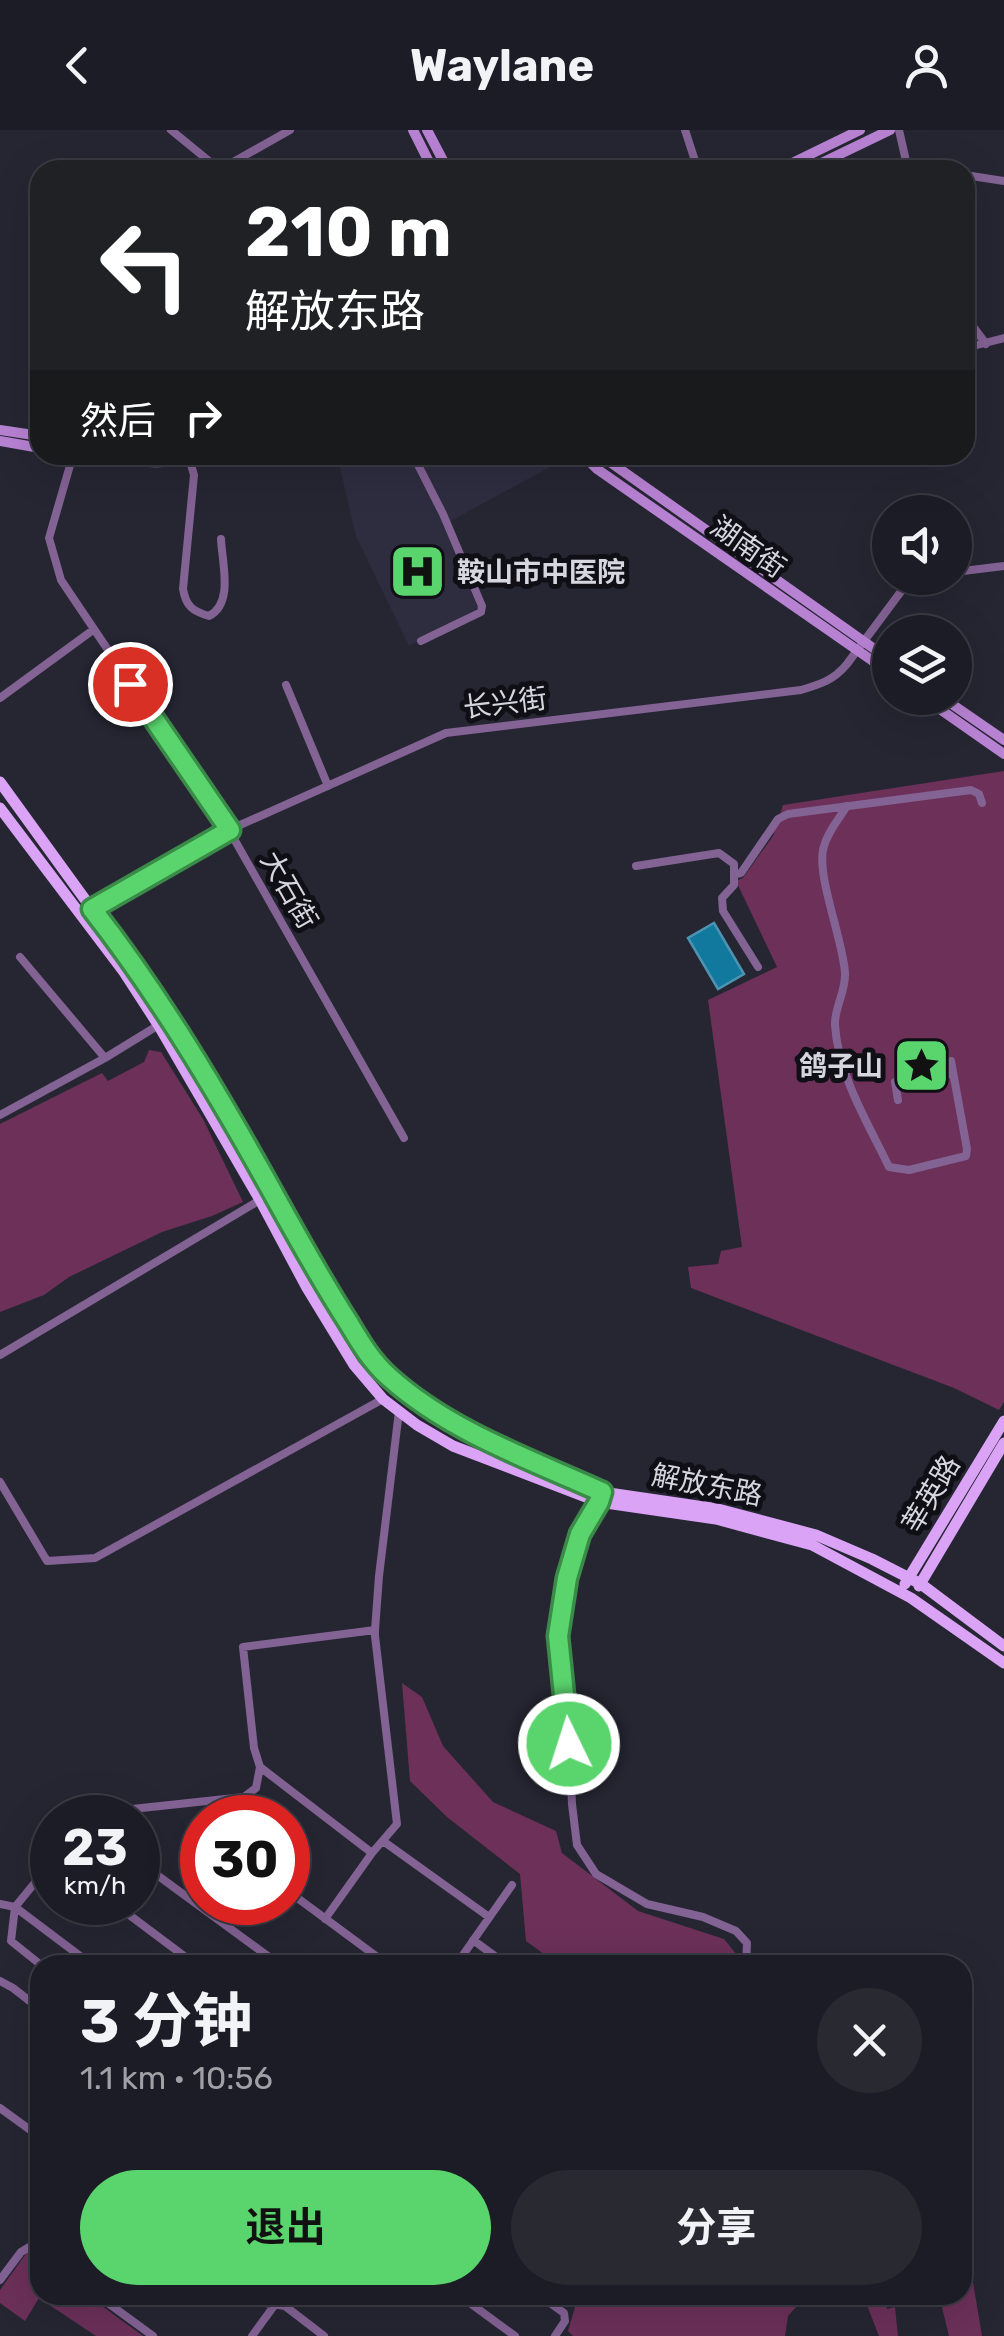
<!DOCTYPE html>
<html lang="zh">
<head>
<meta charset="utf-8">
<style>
	:root { --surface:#1c1c26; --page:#292932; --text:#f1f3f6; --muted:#a0a1a7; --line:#3a3a43; --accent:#5ad56e }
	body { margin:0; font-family:Rubik,"Noto Sans SC",sans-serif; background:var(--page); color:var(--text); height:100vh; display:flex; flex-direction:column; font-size:38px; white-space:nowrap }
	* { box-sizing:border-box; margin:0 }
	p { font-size:32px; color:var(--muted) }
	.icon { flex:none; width:55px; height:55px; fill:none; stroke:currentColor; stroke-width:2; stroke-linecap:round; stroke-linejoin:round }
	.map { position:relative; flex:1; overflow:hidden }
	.panel { position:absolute; left:30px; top:1825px; width:942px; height:350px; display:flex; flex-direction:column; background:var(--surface); border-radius:30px; box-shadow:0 10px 40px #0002,0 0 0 2px var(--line) }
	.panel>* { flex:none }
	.hud { position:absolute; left:30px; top:30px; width:945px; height:305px; border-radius:30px; box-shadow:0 10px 40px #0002,0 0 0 2px var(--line); background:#202124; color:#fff; overflow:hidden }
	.tools { position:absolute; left:872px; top:365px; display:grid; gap:20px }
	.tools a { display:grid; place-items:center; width:100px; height:100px; border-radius:50%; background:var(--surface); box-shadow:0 10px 40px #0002,0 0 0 2px var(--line); font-size:50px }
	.speed { position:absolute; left:30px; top:1665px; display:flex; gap:20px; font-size:50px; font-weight:700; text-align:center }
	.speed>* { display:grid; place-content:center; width:130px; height:130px; border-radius:50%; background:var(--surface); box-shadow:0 10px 40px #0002,0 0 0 2px var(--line); line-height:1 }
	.speed small { font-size:25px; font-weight:400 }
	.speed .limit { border:15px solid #d22; background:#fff; color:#111 }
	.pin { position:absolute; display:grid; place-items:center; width:85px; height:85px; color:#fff; margin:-42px; border:5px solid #fff; border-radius:50%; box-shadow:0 2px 10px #0007 }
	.me { position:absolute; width:110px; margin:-55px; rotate:356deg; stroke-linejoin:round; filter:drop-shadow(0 0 8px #0008) }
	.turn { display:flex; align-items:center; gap:35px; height:210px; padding:0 50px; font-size:45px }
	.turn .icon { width:130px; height:130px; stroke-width:2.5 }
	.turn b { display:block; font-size:70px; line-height:85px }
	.then { display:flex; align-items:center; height:95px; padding:0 50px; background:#0003; gap:20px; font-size:38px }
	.round { display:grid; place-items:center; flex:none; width:105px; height:105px; border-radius:52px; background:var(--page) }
	.headline { display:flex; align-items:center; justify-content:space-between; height:170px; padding:0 50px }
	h1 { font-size:60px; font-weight:700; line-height:75px }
	.cta { display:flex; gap:20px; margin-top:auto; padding:20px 50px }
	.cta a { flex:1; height:115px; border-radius:60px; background:var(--accent); color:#111; font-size:40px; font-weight:700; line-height:115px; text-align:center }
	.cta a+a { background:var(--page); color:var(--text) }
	header { display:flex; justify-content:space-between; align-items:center; height:130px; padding:0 50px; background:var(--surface); font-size:45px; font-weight:700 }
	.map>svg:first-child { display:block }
	.built { fill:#2e2d40 }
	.green { fill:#6c3059 }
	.water { fill:#11789e; stroke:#4c94b2; stroke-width:2.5 }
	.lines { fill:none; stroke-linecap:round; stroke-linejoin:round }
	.minor { stroke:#836294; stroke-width:8 }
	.secondary { stroke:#b882d3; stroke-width:10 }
	.primary { stroke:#daa3f6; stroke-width:11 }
	.route-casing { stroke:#3a8a48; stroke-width:25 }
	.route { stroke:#5ad56e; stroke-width:18 }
	.labels { text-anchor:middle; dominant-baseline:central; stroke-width:10; stroke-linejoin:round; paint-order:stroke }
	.street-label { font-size:28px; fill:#d6d6df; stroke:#100f15 }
	.poi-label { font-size:28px; font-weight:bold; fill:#d6d6df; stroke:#100f15; text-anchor:start }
</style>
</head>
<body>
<header><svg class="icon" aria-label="back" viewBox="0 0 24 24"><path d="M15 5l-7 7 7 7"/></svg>Waylane<svg class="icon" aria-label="person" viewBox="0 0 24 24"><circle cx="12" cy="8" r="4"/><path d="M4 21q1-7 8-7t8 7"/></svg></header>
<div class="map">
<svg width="1004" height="2206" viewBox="0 0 1004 2206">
	<rect width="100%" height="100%" fill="#262633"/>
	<path class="built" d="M337,325h210l5,11 -109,59 36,82 -70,39 -53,-110z"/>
	<path class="green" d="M1004,641v631l-5,8 -45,-22 -263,-100 -3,-21 30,-3 3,-13 21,-4 -34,-247 69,-33 -41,-86 7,-3 30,-42 10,-31z
		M149,920l12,2 42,67 40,83 -31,14 -50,16 -93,45 -25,18 -44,17v-188l102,-51 6,8 36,-19z
		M402,1553l20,14 21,49 50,56 63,29 6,22 76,58 86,28 21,26h-186l-33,-24 -6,-67 -73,-57 -37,-36z
		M963,2092l19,114h-33l-10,-41h23z
		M28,2121l12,9v35h47l56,41h-47l-57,-38 -14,23 -25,-18v-13z
		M554,2165h253l-19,21 -3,20h-212l-5,-5 7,-24z
		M863,2165h20l4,14 8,-2 3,29h-19z"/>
	<path class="water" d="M714,793l30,51 -26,15 -30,-51z"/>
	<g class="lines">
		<path class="minor" d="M171,0l49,40
			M685,0l13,40
			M899,0l9,40
			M226,40l9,-9 55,-31
			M965,45l39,6
			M965,182l4,9 17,23
			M965,218l39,-10
			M73,325l-24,83 12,42 168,250 175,308
			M413,325l30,59 39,92 -1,6 -60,29
			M190,331l4,14 -11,114c3,17 9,22 26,27 25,-13 13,-53 12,-77
			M363,331l14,-6
			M955,442l49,-6
			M286,555l42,101
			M0,568l93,-68
			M847,676c-8,13 -19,25 -23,40 -9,27 19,93 21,127 1,18 -11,36 -10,52 3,50 33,98 54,142l20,3 57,-14 1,-7 -16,-88
			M636,736l83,-13 15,11v21l-12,13 1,13 35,56
			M736,744l5,-1 37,-54 10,-5 183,-24 8,4 3,9
			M92,779l137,-79 217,-97 355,-43c20,-6 33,-10 46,-26l64,-86
			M20,827l85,101
			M898,970l-3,-18 58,-9
			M0,985l105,-57 65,-40
			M0,1225l260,-155
			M0,1352l47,79 48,-3 288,-159
			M600,1371l-20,33 -13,44 -9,57 10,79 4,90 5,41 19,29 51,30 56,13 33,14 11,12 -1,22
			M375,1500l-132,17 11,101 6,19 112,86 25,-29 -22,-188v-6l4,-54 20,-165
			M244,1667l1,21
			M91,1688l4,-5 149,-16 12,-9 4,-21
			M383,1711l106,76
			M138,1731l142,104
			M288,1761l100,74
			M112,1772l84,63
			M0,1774l15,3 37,-45
			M15,1777l77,58
			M15,1777l-4,34 30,24
			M325,1789l47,-66
			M473,1810l34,25
			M456,1835l56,-80
			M0,1851l13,7 27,21
			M0,1978l40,29
			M0,2150l21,-28 10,-6 9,7
			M97,2165l56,41
			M256,2165l9,8 20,3 39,30
			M459,2165l56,41
			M539,2165l25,18 1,8 -10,15
			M252,2206l30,-41"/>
		<path class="secondary" d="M413,0l20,40
			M427,0l21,40
			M778,40l82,-40
			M807,40l83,-40
			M0,300l40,6
			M0,311l40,7
			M84,325c42,7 87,12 127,0
			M583,325l14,14 293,204
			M600,325l290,205
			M924,568l80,56
			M943,568l61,42"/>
		<path class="primary" d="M0,652l92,127 39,50 39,59 68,112 73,136 59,91 19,20 50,36 37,22 126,57 116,17 98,26 56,24 49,25 83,62
			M0,678l124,164 35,54 101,174 47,88 47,77 29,34 34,26 36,21 146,56 117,17 96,26 99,53 93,65
			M905,1454l99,-163
			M919,1456l85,-143"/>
	</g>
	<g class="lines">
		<defs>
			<path id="route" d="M130,554l100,146 -138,79c67,86 123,180 176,275 26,47 51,93 80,138 12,20 23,39 41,55 60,54 140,82 213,115l-3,10 -19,32 -13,44 -9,58 11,108"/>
		</defs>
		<use href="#route" class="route-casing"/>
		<use href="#route" class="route"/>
	</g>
	<defs>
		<symbol id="hospital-square" viewBox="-11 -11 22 22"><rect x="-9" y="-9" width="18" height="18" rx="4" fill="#5ad56e" stroke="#100f15"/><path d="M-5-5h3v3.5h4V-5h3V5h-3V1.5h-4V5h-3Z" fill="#111"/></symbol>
		<symbol id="sight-square" viewBox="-11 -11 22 22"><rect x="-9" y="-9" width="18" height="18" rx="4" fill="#5ad56e" stroke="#100f15"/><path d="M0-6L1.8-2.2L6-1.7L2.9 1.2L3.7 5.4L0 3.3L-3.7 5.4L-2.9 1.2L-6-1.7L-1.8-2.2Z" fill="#111"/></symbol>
	</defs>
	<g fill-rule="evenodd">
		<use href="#hospital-square" x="386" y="410" width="63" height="63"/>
		<use href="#sight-square" x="890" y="904" width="63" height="63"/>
	</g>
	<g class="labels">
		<g class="street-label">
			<text transform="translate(748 417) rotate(35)">湖南街</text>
			<text transform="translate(505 573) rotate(-7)">长兴街</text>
			<text transform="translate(289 760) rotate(60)">大石街</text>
			<text transform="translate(707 1355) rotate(11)">解放东路</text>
			<text transform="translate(931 1364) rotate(-59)">莘英路</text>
		</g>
		<g class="poi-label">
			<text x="457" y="442">鞍山市中医院</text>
			<text x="883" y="936" text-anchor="end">鸽子山</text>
		</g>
	</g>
</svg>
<div class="tools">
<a><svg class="icon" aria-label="sound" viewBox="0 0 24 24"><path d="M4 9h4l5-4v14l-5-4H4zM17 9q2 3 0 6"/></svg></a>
<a><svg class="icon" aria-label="layers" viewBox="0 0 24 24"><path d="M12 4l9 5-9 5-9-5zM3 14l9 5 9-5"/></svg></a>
</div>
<div class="speed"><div>23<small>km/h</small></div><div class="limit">30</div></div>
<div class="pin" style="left:130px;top:554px;background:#d93025"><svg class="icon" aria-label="arrive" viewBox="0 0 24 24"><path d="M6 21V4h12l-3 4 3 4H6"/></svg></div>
<svg class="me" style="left:569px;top:1614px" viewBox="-20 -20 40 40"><circle r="17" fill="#5ad56e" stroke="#fff" stroke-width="3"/><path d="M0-11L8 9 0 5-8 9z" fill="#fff"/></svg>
<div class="hud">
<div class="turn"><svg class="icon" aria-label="left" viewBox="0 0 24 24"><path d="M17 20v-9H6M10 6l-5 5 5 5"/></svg><div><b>210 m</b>解放东路</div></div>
<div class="then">然后<svg class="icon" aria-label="right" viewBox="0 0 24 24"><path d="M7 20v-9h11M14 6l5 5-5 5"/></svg></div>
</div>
<section class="panel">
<div class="headline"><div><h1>3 分钟</h1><p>1.1 km · 10:56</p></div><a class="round"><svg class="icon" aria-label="close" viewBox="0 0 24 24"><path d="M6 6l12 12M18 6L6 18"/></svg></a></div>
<div class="cta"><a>退出</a><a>分享</a></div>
</section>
</div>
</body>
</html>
